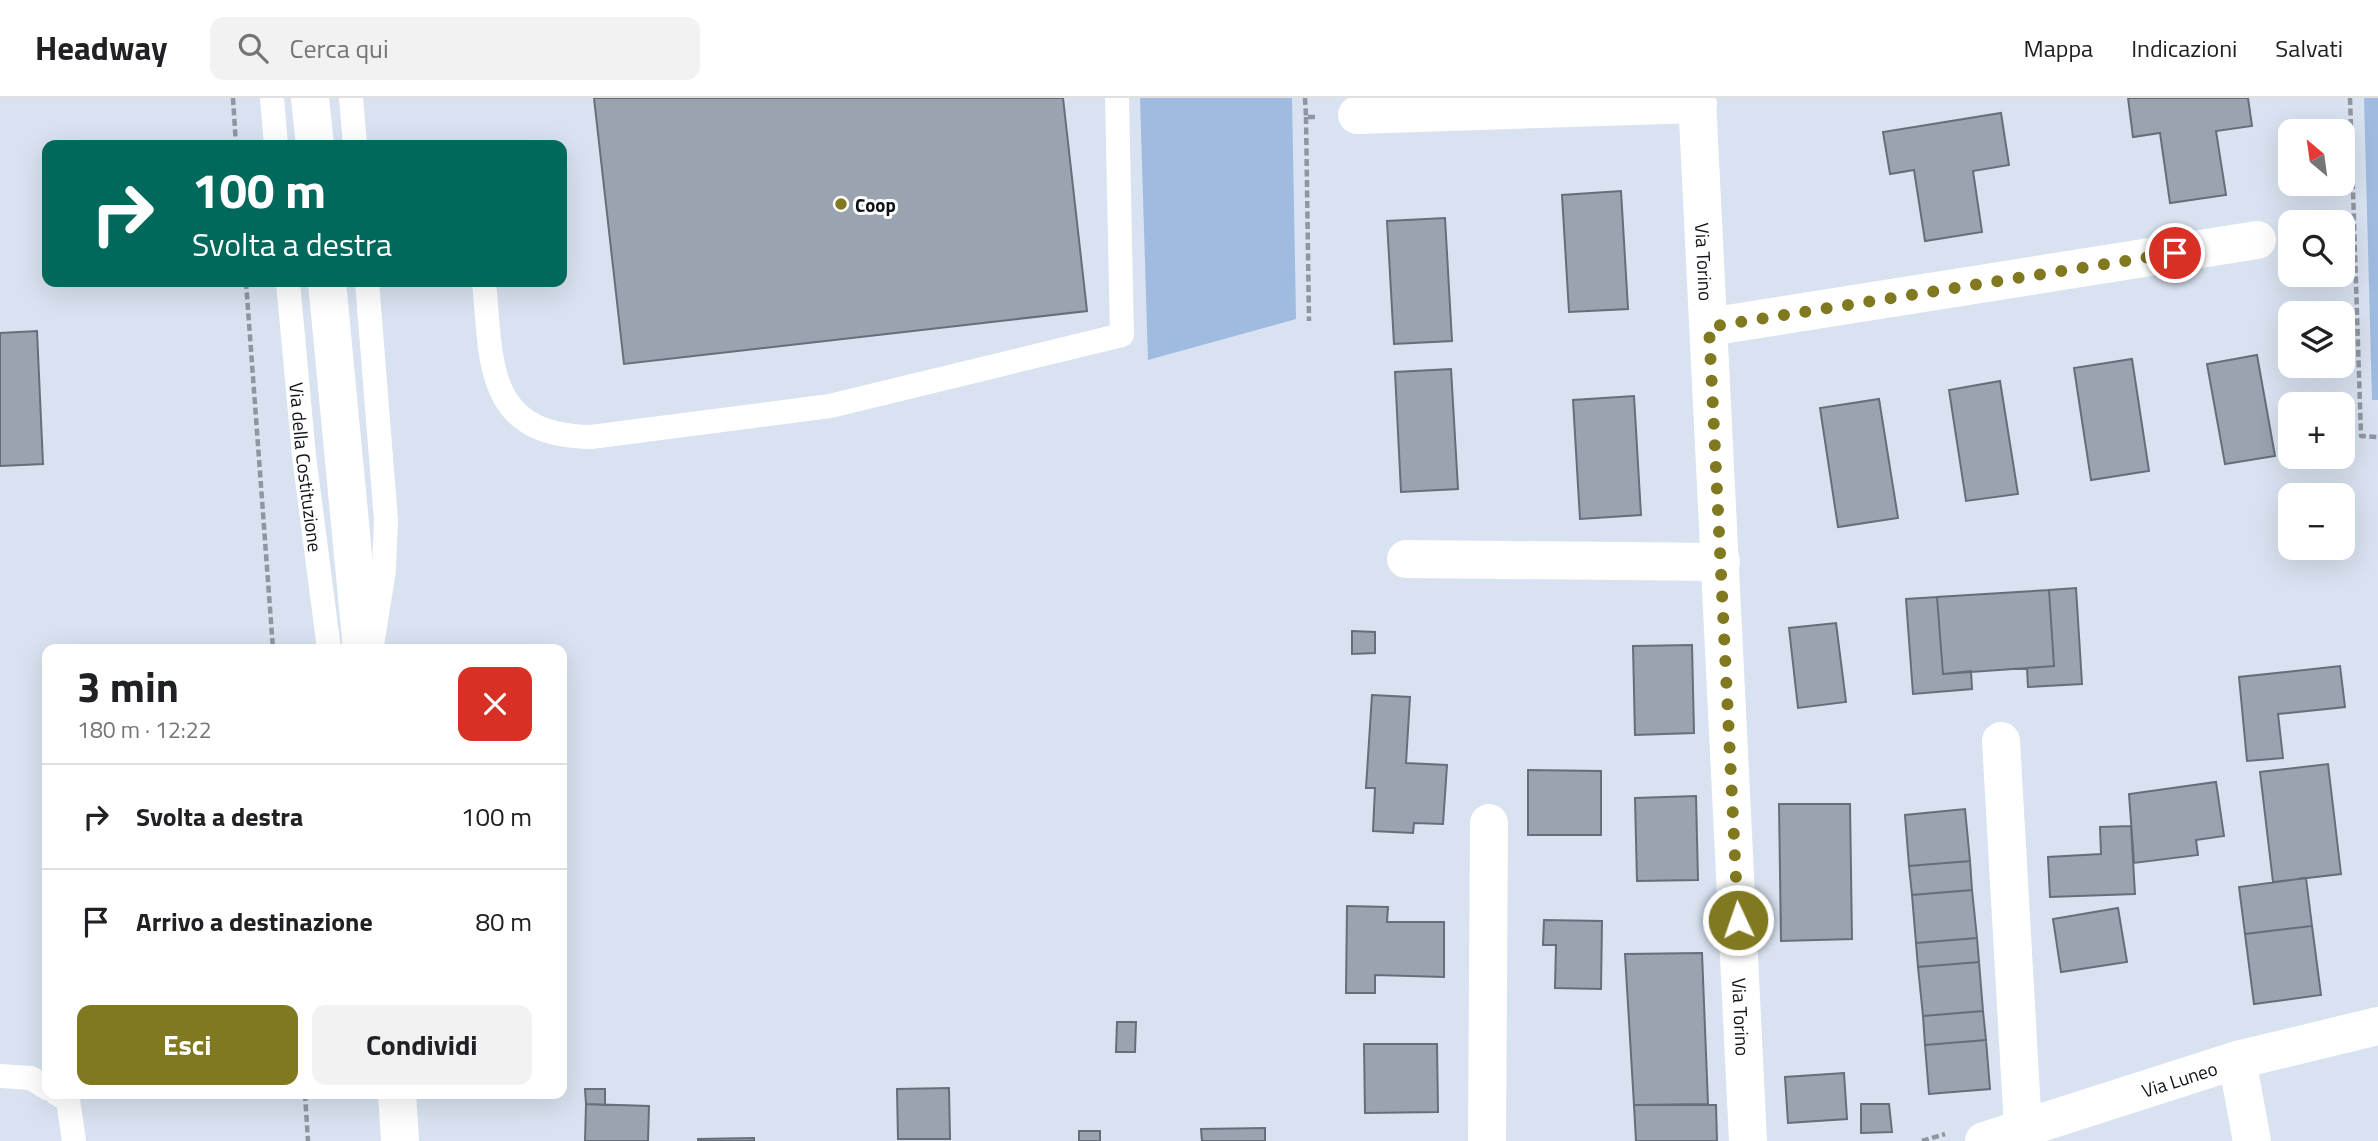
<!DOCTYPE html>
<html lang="it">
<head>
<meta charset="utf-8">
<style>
	:root { --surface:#fff; --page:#f2f2f2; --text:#202124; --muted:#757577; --line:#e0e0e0; --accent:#81791f }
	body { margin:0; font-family:"Titillium Web",sans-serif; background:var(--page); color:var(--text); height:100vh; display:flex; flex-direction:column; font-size:26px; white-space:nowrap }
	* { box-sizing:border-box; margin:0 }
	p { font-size:23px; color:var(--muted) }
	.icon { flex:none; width:38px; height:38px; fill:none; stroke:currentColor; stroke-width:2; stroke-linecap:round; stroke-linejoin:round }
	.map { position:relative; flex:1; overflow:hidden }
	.sheet { position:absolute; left:42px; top:546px; width:525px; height:455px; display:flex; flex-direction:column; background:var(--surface); border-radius:14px; box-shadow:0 7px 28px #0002 }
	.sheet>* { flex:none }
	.banner { position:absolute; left:42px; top:42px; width:525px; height:147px; border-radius:14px; box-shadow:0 7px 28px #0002; background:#00695c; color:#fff; overflow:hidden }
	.needle { width:46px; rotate:331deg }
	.tools { position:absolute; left:2278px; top:21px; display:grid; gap:14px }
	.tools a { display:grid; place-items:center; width:77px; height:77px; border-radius:14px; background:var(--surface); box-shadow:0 7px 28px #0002; font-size:35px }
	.pin { position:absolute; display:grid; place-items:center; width:60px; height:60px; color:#fff; margin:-30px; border:4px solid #fff; border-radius:50%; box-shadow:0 2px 7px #0007 }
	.me { position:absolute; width:77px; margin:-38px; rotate:357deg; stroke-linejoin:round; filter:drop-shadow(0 0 5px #0008) }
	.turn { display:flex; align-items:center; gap:24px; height:147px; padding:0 35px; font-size:32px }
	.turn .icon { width:91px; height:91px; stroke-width:2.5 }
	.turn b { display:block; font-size:49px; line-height:60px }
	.round { display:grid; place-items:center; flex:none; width:74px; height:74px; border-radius:14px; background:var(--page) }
	.head { display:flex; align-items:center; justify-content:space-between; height:119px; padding:0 35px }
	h1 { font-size:42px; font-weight:700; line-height:52px }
	.cta { display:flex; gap:14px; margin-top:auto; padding:14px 35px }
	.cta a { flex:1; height:80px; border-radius:14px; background:var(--accent); color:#fff; font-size:28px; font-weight:700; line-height:80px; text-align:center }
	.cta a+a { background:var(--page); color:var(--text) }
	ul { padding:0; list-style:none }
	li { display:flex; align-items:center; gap:21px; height:105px; padding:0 35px; border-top:2px solid var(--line) }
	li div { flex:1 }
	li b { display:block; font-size:26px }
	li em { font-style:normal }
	header { display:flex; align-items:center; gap:42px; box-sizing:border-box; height:98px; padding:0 35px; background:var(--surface); border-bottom:2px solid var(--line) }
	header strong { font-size:33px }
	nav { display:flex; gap:38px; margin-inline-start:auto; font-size:24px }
	.search { width:490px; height:63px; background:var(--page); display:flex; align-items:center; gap:18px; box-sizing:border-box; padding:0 24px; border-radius:14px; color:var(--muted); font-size:26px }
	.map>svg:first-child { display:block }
	.green { fill:#9fbbdf }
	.building { fill:#9aa4b1; stroke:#656f7b; stroke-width:2 }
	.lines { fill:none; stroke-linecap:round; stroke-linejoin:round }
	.path { stroke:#8f96a1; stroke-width:4.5; stroke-dasharray:7 3.5; stroke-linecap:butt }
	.service { stroke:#fff; stroke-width:24 }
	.minor { stroke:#fff; stroke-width:38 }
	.tertiary { stroke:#fff; stroke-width:38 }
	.secondary { stroke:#fff; stroke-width:38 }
	.route { stroke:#81791f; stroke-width:12; stroke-dasharray:0 21.6 }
	.poi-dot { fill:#81791f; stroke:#fff; stroke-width:2.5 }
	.labels { text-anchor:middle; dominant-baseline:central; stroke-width:6; stroke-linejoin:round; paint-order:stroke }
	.poi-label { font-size:19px; font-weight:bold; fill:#0f1217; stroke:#fff; text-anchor:start }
	.street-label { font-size:19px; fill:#0f1217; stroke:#fff }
</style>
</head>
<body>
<header>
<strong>Headway</strong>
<div class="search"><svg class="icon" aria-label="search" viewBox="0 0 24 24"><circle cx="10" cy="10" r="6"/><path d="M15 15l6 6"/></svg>Cerca qui</div>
<nav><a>Mappa</a><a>Indicazioni</a><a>Salvati</a></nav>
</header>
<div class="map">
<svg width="2378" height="1043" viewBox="0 0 2378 1043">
	<rect width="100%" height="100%" fill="#d8e2f0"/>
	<path class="green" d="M1140,0h152l4,221 -148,41z
		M2364,0h14v302h-6z"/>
	<path class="building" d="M594,0h469l24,213 -463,53z
		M2128,0h120l4,28 -36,5 10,64 -56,8 -10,-70 -27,4z
		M2001,15l8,52 -36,6 9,61 -57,9 -11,-71 -24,4 -7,-42z
		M1621,93l7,118 -59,3 -7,-117z
		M1445,120l7,123 -58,3 -7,-123z
		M37,233l6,133 -43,2v-133z
		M2257,257l18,101 -50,8 -18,-100z
		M2132,261l17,112 -58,9 -17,-112z
		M1451,271l7,120 -57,3 -6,-120z
		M2000,283l18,113 -52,7 -17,-111z
		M1634,298l7,119 -61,4 -7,-119z
		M1879,301l19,119 -60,9 -18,-119z
		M2076,490l6,96 -54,3 -1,-19 27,-2 -5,-76z
		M2049,492l5,76 -111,8 -6,-77z
		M1937,499l6,77 28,-3 1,18 -59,5 -7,-95z
		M1836,525l10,79 -48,6 -9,-80z
		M1352,533l23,1v21l-23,1z
		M1692,547l2,88 -59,2 -2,-89z
		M2340,568l5,41 -67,7 5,44 -36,3 -8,-84z
		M1372,597l38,2 -4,66 41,2 -4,59 -29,-1 -1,10 -40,-2 2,-43h-9z
		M2328,666l13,110 -68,8 -13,-110z
		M1528,672l73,1v64h-73z
		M2216,684l8,54 -28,4 2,15 -64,8 -5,-69z
		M1696,698l2,84 -61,1 -2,-83z
		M1779,706h71l2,135 -71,2z
		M1965,711l5,52 -61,5 -4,-51z
		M2131,728l4,68 -85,3 -2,-40 53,-3 -1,-27z
		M1970,763l2,29 -60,5 -3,-29z
		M2306,780l6,48 -67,8 -6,-47z
		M1972,792l5,48 -61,5 -4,-48z
		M1347,808l41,1 -1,15h57v55l-69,-2v18h-29z
		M2118,810l9,54 -66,10 -8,-53z
		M1544,822l58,1 -1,68 -46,-1 1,-43h-13z
		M2312,828l9,69 -67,9 -9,-70z
		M1977,840l2,24 -61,5 -2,-24z
		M1702,855l6,151 -74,1 -9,-151z
		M1979,864l4,49 -60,5 -5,-49z
		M1983,913l3,29 -61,5 -2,-29z
		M1117,924h19l-1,30h-19z
		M1986,942l4,49 -61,5 -4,-49z
		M1364,946h73l1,68 -73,1z
		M1844,975l3,46 -59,4 -3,-46z
		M949,990l1,51h-52l-1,-50z
		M585,991h20v16l-19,-1z
		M586,1006l63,2 -1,35h-63z
		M1861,1006h28l3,28 -31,1z
		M1634,1007h82l1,36h-81z
		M1265,1030v13h-63l-1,-12z
		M1079,1033h21v10h-21z
		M754,1040v3h-56v-2z"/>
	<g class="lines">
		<path class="path" d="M233,0l3,47
			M1305,0l1,19h12
			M2350,0l11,338 17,1
			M1306,19l3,204
			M246,184l27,367
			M305,996l3,47
			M1922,1043l23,-7"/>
		<g class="service">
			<path d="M272,0l4,47"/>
			<path d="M351,0l4,47"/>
			<path id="s1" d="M288,184l16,174 25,193"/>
			<path d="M367,184l19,238 -2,50 -12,75"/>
			<path d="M484,184c8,83 1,153 107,155l239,-31 292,-71 -5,-237"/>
			<path d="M0,978l31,2 16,10"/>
			<path d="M57,996l11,6 6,41"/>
		</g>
		<g class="minor">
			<path id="s2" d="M1697,0l51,1043"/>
			<path d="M1357,17l341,-11"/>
			<path d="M1709,229l548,-87"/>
			<path d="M1406,461l315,3"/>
			<path d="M2001,643l22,388"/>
			<path d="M2237,962l15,81"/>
			<path d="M1487,1043l2,-318"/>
		</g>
		<path class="tertiary" id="s3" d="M1984,1043l253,-81 141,-34"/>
		<path class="secondary" d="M310,0l5,47
			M327,184l35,367
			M397,996l3,47"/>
	</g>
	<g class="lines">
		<path class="route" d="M1738,822l-29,-593 466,-74"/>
	</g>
	<circle class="poi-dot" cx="841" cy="106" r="7"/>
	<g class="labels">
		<g class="poi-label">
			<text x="855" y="106">Coop</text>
		</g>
		<g class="street-label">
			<text stroke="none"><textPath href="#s2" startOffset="164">Via Torino</textPath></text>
			<text stroke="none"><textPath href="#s1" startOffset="186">Via della Costituzione</textPath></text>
			<text stroke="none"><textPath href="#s2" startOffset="920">Via Torino</textPath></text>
			<text stroke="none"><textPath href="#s3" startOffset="205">Via Luneo</textPath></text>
		</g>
	</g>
</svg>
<div class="tools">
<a><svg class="needle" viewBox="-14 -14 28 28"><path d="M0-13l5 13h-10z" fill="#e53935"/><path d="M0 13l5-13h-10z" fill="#757577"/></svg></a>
<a><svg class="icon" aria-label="search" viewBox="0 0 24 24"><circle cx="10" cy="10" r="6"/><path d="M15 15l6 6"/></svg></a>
<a><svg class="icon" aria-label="layers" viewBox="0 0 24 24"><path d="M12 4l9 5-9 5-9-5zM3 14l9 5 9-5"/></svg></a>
<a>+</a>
<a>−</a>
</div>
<div class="pin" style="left:2175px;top:155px;background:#d93025"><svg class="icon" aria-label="arrive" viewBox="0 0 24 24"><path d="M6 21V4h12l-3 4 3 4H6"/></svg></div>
<svg class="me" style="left:1738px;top:822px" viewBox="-20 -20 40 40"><circle r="17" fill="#81791f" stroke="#fff" stroke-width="3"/><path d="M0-11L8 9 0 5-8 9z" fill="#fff"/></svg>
<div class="banner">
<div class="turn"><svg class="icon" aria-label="right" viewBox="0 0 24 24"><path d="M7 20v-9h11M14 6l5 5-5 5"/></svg><div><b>100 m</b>Svolta a destra</div></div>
</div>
<section class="sheet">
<div class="head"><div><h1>3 min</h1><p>180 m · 12:22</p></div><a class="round" style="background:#d93025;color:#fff"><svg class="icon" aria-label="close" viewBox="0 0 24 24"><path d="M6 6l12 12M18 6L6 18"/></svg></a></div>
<ul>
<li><svg class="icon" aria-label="right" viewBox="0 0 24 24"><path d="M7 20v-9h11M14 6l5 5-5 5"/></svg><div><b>Svolta a destra</b></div><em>100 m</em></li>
<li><svg class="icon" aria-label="arrive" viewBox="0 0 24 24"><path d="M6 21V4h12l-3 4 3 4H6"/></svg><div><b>Arrivo a destinazione</b></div><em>80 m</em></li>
</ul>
<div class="cta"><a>Esci</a><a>Condividi</a></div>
</section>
</div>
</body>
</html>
